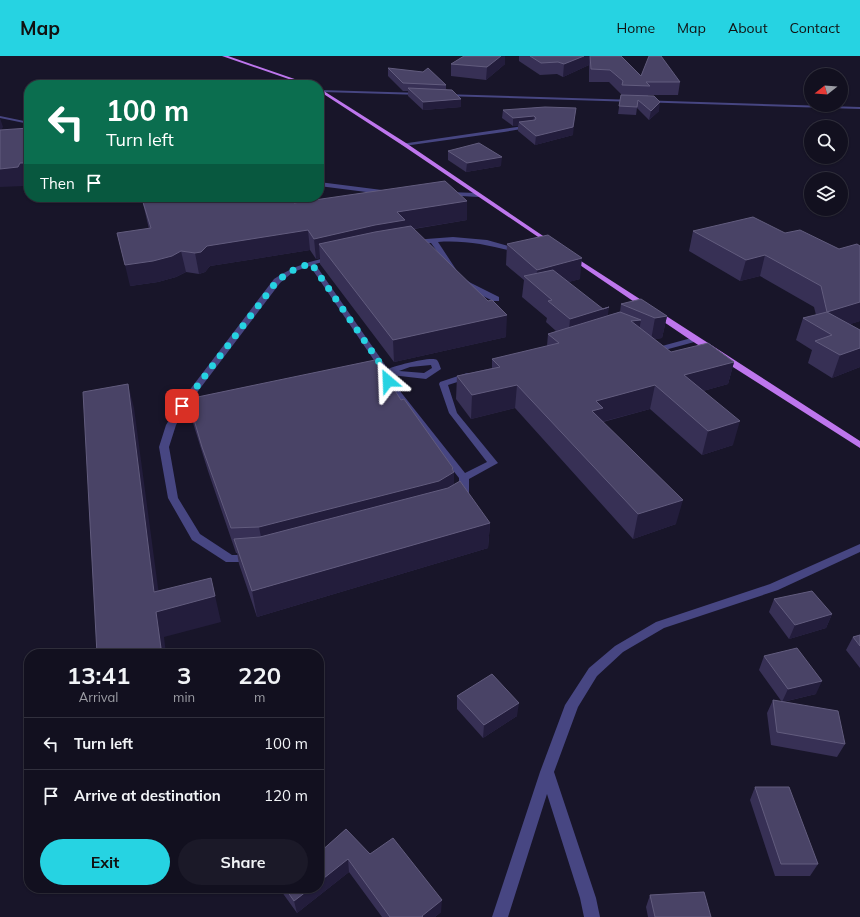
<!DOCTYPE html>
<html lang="en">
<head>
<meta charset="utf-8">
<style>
	:root { --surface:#12101f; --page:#1b1928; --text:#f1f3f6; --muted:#9c9da4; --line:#31303d; --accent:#26d3e2 }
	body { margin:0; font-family:Mulish,sans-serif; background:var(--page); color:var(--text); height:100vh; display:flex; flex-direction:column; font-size:15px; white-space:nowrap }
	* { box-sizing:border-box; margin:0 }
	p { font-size:13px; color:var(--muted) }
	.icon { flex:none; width:22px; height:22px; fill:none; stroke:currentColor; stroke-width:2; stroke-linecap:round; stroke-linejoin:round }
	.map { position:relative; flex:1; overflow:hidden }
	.side { position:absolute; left:24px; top:593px; width:300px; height:244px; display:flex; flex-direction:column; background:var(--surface); border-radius:16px; box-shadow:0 1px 3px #0004,0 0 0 1px var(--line) }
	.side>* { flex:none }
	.hud { position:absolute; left:24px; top:24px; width:300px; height:122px; border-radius:16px; box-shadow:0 1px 3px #0004,0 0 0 1px var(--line); background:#0b6e4f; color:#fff; overflow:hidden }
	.needle { width:26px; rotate:253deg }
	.fabs { position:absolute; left:804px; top:12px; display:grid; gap:8px }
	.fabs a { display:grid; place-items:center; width:44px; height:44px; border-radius:50%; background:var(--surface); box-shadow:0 1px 3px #0004,0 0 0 1px var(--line); font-size:20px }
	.pin { position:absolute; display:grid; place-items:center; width:34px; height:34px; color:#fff; margin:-17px; border-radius:8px; box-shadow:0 2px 6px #0006 }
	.me { position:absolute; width:44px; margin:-22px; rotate:334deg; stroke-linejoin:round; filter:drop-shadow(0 0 3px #0008) }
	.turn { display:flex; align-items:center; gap:14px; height:84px; padding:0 16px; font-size:18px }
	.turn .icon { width:52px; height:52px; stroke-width:2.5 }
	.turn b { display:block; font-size:28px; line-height:34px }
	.then { display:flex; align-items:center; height:38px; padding:0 16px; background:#0003; gap:8px; font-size:15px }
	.eta { display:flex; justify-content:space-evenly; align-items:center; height:68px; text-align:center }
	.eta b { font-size:24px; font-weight:700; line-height:28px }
	.cta { display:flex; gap:8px; margin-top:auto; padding:8px 16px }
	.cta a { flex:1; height:46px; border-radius:24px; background:var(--accent); color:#111; font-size:16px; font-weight:700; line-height:46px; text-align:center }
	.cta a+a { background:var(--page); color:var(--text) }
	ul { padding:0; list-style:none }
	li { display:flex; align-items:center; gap:12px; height:52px; padding:0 16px; border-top:1px solid var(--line) }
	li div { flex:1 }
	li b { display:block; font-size:15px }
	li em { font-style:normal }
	header { display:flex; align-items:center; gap:24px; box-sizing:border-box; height:56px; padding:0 20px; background:var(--accent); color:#111 }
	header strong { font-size:19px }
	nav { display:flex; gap:22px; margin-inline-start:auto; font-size:14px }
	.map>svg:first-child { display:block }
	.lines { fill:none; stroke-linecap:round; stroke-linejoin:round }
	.minor { fill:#474682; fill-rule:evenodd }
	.major { fill:#be76ed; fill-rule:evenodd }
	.wall { fill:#373055 }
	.shaded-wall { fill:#231d3c }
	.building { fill:#494366; stroke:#625c7e }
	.route { stroke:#26d3e2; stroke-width:7; stroke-dasharray:0 12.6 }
</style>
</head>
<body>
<header>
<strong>Map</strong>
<nav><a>Home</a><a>Map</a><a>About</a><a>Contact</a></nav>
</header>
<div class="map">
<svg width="860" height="861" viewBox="0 0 860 861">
	<rect width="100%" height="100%" fill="#181529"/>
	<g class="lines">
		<path class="minor" d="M320,34l102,3 2,1 -2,1 -100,-3z
			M442,38l418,13v2l-416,-13z
			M0,60l29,6v2l-29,-6z
			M531,69l2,2 -29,5 -100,14 -3,-2z
			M319,126l63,8 3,2 -3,2 -63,-8z
			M446,136l32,1 3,2 -3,2 -34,-2 -1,-1z
			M453,181l34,3 35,10v2l-2,1c-29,-7 -52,-13 -82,-11l23,35 10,6 28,14v4h-6l-28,-14 -8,-8 -26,-36 -18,1 -3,-2 3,-2z
			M333,200l3,2 -1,1 -20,5 73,105c7,-3 43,-13 49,-9 2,2 3,7 4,9l-15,10 -35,-4 1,6 73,92 22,-11 -38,-49 -10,-29 1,-2 27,-9h6l1,2 -1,2 -25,8 9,28 41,50 -29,16v17l-3,3h-8l-1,-2 2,-3v-16l-74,-95 -3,-11 -72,-106 -17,6 -13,11 -94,124 -10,18 -7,22 9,51 22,36 32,21h23l2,3 -2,3 -4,1h-25l-34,-22 -24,-42 -9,-51 7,-22 13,-21 95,-125c19,-13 37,-18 59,-23zM431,309l1,3 -8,5 -25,-2 11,-4z
			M695,281l4,2 -1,2 -37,10 -12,-6 4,-2 9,3z
			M860,488v8l-82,38 -114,38 -41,24 -26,24 -19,31 -24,65 42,126 4,19h-16l-4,-19 -33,-104 -39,123h-16l48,-145 25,-67 24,-37 26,-22 41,-24 114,-38z"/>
		<path class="major" d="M222,0h6l84,29h-6z
			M319,32l87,55 149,101 -5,1 -148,-100 -83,-54z
			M570,198l290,187v7l-168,-107 -124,-84 -1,-1z"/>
	</g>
	<path class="wall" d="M464,0h41v8l-19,16 -35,-4v-12z
		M519,0h102l20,20 39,6 -2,13h-30v1l11,15 -10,9 -12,-12 -1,7 -18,-1 3,-20 -12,-12h-20v-17l-26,12 -6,-3 -17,1 -21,-14z
		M388,12l58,17v4l15,10v8l-38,3 -15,-14v-5h-5l-15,-15z
		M545,51l28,28 -38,10 -17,-14v-5h-5l-11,-8 1,-8z
		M448,95l53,15 -35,6 -18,-12z
		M142,143l152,4 173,-2v19l-53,9 92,108 -112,25 -74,-98v-6l-4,1 -6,-9 -100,16 -5,6 -6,2 -13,-2 -10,5 -18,5 -28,4 19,-57z
		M693,175l92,2 54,16 21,-3v75l-10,3 10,6v37l-28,11 -24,-15 4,-13 -16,-10 7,-22 13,-3 -2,-8 -54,-31 -20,5 -51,-30z
		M507,188l73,35 -12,3 40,33 12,-3 1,-8 46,12 -5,22 -8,1 17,13 63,10 -6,22 -25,7 30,54 -31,10 -52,-46 -47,13 73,102 -43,15 -118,-131 -44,11 -15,-20 1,-23 35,-8v-9l55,-13 1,-12 8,-3 -10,-9 1,-4 -25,-21 2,-17 -18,-15z
		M188,343l213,1 52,68 1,16 36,39 -2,25 -231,69 -18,-53 -2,-11h-1l-28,-82 -15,-48z
		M774,543l58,15 -6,14 -37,11 -20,-27z
		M860,579v33l-14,-18 7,-13z
		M764,600l52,38 -33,8 62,42 -8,13 -66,-12 -4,-32 6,-13 9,2 -23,-32z
		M457,640l60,20 -34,22 -26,-29z
		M755,731l63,77 -8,12h-35l-25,-76z
		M319,797l51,1 71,58 -6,5h-53l-33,-45 -52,41 -18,-25h40z
		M650,839l61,22h-63l-2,-10z"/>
	<path class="shaded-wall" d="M501,0h4v8l-19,16 1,-13z
		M584,0h6l-1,9 -26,12 1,-13z
		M461,43v8l-38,3v-8z
		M660,46l-1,9 -10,9 2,-9z
		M576,52l-3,27 -38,10 1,-9z
		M534,60l-1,8 -14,-2 -1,4h-5v-8z
		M0,62l3,9 -3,5z
		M502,101l-1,9 -35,6 1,-9z
		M20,107h9v18h-4l-1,5 -24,1v-18z
		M467,145v19l-148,24 1,14 -4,1 -2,-20 61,-14 22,-13z
		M308,174l2,20 -100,16 -5,6 -6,2 -4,-21 12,-7z
		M181,195l5,21 -10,5 -18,5 -28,4 -5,-21z
		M765,199l-5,21 -20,5 6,-21z
		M582,202l-2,21 -40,11 -4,-4 1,-16z
		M860,246v19l-33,11v-20z
		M609,251l-3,22 -38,12 2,-22z
		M507,259l-1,22 -112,25 -1,-22z
		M667,260l-5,22 -11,2 4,-22z
		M641,264l-4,22 -6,-21z
		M860,292v19l-28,11 8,-23z
		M734,306l-6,22 -50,14 6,-23z
		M128,328l6,24 27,202 50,-32 10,44 -57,15 2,17h-28l16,-62z
		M517,329l-2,23 -44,11 1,-24z
		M655,329l-5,24 -49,13 -9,-11 4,-10z
		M740,365l-7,24 -31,10 6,-24z
		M453,412v5l1,-1v25l-190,55 -5,-25z
		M683,444l-7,24 -43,15 5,-25z
		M490,467l-2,25 -231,69 -5,-26z
		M832,558l-6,14 -37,11 6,-14z
		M822,625l-6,13 -34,8 6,-13z
		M519,647l-2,13 -34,22 1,-13z
		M348,803l1,13 -52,41 -3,-12 17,-13h8v-6z
		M270,832h4l-3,3z
		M442,844l-1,12 -6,5h-13v-1z"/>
	<path class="building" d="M464,0h37l-14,11 -36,-3z
		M530,0h54l-20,8 -6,-2 -17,1z
		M590,0h31l20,20 8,-20h12l19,26h-34l4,4 -28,-1 1,-4 -13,-11 -19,-1z
		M388,12l35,4 5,-4 18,17 -43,-2z
		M408,32l44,2 9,9 -38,3z
		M621,39l33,1 6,6 -9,9 -13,-11 -1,7 -18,-1z
		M545,51l31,1 -3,19 -37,9 -17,-14 16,-2 1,-2 -2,-2 -21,2 -10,-8z
		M29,72v35h-9l-2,4 -18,2v-39z
		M479,87l23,14 -35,6 -19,-12z
		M445,125l22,20 -70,11 8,8 -30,5 -61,14 -6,-9 -101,16 -6,6 -6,1 -14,-2 -9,5 -19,5 -28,4 -8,-32 34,-5 -9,-29 14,-2h134l4,6z
		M753,161l32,16 15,-3 39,19 18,-5 3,2v56l-33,10 -6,-26 -56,-31 -19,5 -53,-29z
		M411,170l77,75 4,-1 15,15 -114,25 -74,-96 56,-12z
		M548,179l34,23 -45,12 -30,-26z
		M553,214l50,39 6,-2 -39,12 -22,-18 4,-1 -28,-24z
		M641,243l26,17 -12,2 -34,-14z
		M620,256l21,8 -10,1 40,31 37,-9 26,19 -50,13 56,46 -32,10 -53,-46 -59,16 7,7 -11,3 91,89 -45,14 -121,-129 -45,10 -15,-19 43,-9 -8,-8 67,-16 -11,-9z
		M827,256l33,18v18l-20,7 -25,-14 17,-6 -29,-17z
		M375,304l26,40 3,-1 49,69 -1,1 2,3 -15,9 -180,46 -28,1 -29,-81 -14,-48z
		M128,328l26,208 57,-14 4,18 -59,16 5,36 -23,6h-41l-14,-262z
		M460,425l30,42 -238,68 -18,-52 26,-2 188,-49z
		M812,535l20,23 -37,11 -21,-26z
		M860,579v11l-7,-9z
		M797,592l25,33 -34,8 -24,-33z
		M492,618l27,29 -35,22 -27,-29z
		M773,644l65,11 7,33 -68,-12z
		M755,731h34l29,77h-37z
		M346,773l24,25 23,-16 49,62 -20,16 1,1h-33l-42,-58 -29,23v-29z
		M285,832h26l-17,13z
		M704,836l7,25h-56l-5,-22z"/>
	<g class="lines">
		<path class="route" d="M182,350l95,-125 14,-10 20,-8 75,109 2,9"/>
	</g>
</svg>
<div class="fabs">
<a><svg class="needle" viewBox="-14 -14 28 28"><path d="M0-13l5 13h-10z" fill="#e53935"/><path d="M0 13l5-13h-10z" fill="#9c9da4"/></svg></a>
<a><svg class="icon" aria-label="search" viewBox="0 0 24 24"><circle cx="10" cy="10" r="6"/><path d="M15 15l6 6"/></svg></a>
<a><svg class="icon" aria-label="layers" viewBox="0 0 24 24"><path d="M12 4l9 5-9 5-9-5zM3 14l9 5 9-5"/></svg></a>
</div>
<div class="pin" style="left:182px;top:350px;background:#d93025"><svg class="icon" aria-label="arrive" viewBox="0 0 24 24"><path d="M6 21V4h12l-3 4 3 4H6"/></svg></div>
<svg class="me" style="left:388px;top:325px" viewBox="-20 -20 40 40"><path d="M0-17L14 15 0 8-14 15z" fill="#26d3e2" stroke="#fff" stroke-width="4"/></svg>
<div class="hud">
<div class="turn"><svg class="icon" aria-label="left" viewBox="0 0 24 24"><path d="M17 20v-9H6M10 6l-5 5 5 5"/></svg><div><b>100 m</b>Turn left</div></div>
<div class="then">Then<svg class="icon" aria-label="arrive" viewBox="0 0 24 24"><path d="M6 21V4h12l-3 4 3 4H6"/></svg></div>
</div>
<section class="side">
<div class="eta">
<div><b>13:41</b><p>Arrival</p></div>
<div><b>3</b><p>min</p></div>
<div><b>220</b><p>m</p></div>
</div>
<ul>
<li><svg class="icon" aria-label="left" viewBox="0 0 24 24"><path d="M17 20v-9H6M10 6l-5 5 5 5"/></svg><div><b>Turn left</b></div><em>100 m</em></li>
<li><svg class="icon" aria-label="arrive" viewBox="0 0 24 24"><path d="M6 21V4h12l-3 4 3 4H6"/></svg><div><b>Arrive at destination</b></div><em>120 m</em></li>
</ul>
<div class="cta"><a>Exit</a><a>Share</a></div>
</section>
</div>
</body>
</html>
